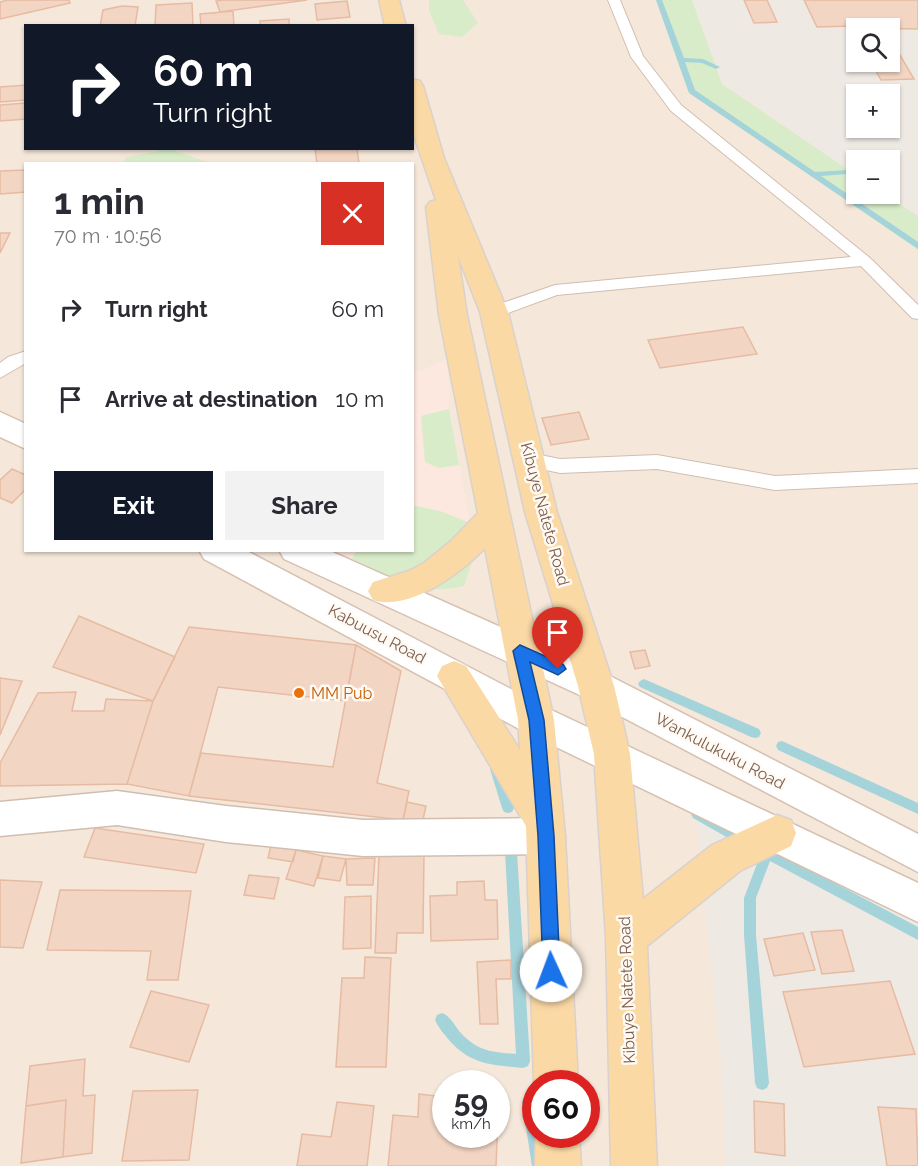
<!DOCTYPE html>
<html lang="en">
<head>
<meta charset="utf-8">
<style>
	:root { --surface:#fff; --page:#f2f2f3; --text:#2b2b33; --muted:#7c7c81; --accent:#111827 }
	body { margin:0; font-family:Raleway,sans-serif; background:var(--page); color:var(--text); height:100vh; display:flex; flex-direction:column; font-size:22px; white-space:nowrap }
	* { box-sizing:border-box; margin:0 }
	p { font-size:20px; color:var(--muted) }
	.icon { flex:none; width:33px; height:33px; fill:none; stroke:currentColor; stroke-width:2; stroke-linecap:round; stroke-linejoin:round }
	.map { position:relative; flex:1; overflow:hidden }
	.panel { position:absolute; left:24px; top:162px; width:390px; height:390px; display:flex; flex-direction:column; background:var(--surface); border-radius:0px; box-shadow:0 2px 4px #0004 }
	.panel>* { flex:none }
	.top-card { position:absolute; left:24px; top:24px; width:390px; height:126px; border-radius:0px; box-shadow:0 2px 4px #0004; background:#111827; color:#fff; overflow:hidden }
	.buttons { position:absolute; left:846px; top:18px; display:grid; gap:12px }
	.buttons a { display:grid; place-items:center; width:54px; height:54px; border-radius:0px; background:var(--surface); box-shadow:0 2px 4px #0004; font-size:30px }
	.speed { position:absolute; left:432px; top:1070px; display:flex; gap:12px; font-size:30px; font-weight:700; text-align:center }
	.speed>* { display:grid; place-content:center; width:78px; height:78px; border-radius:50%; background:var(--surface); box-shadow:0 2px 4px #0004; line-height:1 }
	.speed small { font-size:15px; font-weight:400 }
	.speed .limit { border:9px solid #d22; background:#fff; color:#111 }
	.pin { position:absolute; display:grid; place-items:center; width:51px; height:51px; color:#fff; margin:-62px -26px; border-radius:50% 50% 50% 0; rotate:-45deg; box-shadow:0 0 6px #0007 }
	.pin .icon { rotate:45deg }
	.me { position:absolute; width:66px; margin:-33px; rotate:358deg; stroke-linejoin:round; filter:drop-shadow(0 0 4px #0008) }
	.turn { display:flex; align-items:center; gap:21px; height:126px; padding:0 30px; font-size:27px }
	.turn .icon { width:78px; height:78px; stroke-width:2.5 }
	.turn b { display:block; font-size:42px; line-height:51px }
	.round { display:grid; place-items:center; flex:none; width:63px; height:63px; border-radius:0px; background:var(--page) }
	.summary { display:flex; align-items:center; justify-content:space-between; height:102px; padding:0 30px }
	h1 { font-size:36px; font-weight:700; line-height:45px }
	.cta { display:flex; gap:12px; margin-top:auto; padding:12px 30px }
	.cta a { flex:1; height:69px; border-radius:0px; background:var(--accent); color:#fff; font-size:24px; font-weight:700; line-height:69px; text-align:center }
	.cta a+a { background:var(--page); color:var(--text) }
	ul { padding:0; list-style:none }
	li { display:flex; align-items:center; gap:18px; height:90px; padding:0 30px }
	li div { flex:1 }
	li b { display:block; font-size:22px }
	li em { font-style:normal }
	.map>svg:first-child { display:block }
	.residential { fill:#f5e8da; fill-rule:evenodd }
	.commercial { fill:#fde8e0 }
	.industrial { fill:#efe9e4; fill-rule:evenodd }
	.green { fill:#d8ecc9 }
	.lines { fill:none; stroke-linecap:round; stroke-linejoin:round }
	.stream { fill:#a5d3da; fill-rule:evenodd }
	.building { fill:#f3d5c3; stroke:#e6bba3; stroke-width:1.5 }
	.lane-casing { stroke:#d1beb0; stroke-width:2 }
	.street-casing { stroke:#d1beb0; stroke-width:3 }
	.secondary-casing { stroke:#d6c0b0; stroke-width:3 }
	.primary-casing { stroke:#dad1cd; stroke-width:3 }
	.lane { fill:#fff; fill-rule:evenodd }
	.street { fill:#fff; fill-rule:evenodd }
	.secondary { fill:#fff; fill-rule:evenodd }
	.primary { fill:#fbd9a5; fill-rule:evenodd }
	.route { fill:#1a73e8; stroke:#114b97; stroke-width:1.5 }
	.food-dot { fill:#e8710a; stroke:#fffaf3; stroke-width:2 }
	.labels { text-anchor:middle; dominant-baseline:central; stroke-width:5; stroke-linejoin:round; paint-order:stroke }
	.street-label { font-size:16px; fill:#7a5c4d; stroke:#fffaf3 }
	.food-label { font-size:16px; fill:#c56008; stroke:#fffaf3; text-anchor:start }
</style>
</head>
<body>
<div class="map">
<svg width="918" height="1166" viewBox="0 0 918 1166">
	<rect width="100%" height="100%" fill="#fdf6ec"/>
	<path class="residential" d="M0,0h918v1166h-918zM26,26h386v122h-386zM856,28h34v34h-34zM856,94h34v34h-34zM856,160h34v34h-34zM26,164h386v386h-386zM446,1083h50v51h-50zM536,1083h50v51h-50z"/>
	<path class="commercial" d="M448,359l1,50 21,114 -6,63 -15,4 -32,-1 -80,-38 75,-1 1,-176z"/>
	<path class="industrial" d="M692,0h226v216l-34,-22h6v-34h-34v15l-134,-92zM856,28h34v34h-34zM856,94h34v34h-34z
		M695,797l223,110v259h-193l-3,-90z"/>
	<path class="green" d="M429,0h34l15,23 -16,14 -23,-3 -10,-24z
		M656,0h36l30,84 134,91v19h28l34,22v34l-230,-159z
		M170,149l40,14h-87l3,-6z
		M449,409l10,56 -20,3 -14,-6 -4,-46z
		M413,505l30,7 27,11 4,33 -10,30c-43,12 -75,-10 -112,-27l4,-8 56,-1z"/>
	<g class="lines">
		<path class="stream" d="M656,0h6l22,58 19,1 17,8 -4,2 -14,-6 -17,-1 10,28 120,82 34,-2v4h-3l-25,2 97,66v7l-229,-156z
			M644,679l115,50 2,4 -2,4 -4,1 -4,-1 -111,-50 -2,-3 2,-3z
			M782,741l136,62v11l-140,-64 -2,-4 2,-4z
			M496,764l4,1 2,4 12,39 -2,4 -4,1 -4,-1 -2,-4 -12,-39 2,-4z
			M697,808l41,23 2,4 -2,4 -4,2 -4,-2 -37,-21 -2,-4 2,-4z
			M761,844l157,83v13l-148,-79 -14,37v37l13,148 -2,5 -5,2 -5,-2 -2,-5 -11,-148v-37l16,-42 -5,-6 2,-4z
			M511,846l4,2 2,4 13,209 -2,5 -5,2c-31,-3 -52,-3 -74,-28 -5,-6 -11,-13 -14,-20l2,-5 5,-2c8,3 12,11 17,18 18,20 31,21 57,23l-11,-202 2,-4z
			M529,1095l5,2 2,4v33h5l5,32h-14l-10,-64 2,-5z"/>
	</g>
	<path class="building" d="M8,0h61l1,3 -70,16v-17z
		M307,0l-87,12 -4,-11 7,-1z
		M744,0h23l10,22 -23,1z
		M804,0h114v29l-62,-1 -3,3 -3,-5 -33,1z
		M347,1l3,16 -33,3 -2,-16z
		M192,3l1,23h-38l1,-21z
		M122,6l16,1 -3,19h-35l3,-16z
		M233,11l1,15h-33l-1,-12z
		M289,19v7h-29v-5z
		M890,38l24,41 -33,1 -10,-18h19z
		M26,85v15l-26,2v-15z
		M26,103v16l-26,2v-16z
		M315,148h42l2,16h-42z
		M26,170v22l-26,2v-23z
		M0,233h10l-10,20z
		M743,327l14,27 -97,14 -12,-28z
		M579,412l10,27 -38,6 -9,-27z
		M12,469l14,6v14l-14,14 -12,-5v-18z
		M79,616l96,41 -22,44 -100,-34z
		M189,627l167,18 -10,56 -128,-14 -29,109 -62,-12 26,-83z
		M356,645l45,26 -24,112 32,8 -6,29 -214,-24 12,-43 132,14z
		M645,650l5,16 -15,3 -5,-17z
		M0,678l22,3 -22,54z
		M76,692l-4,19h32l2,-12 47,2 -26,83 -127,2v-23l38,-70z
		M407,802l19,4 -4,18 -19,-4z
		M95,828l109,16 -8,29 -112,-16z
		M271,845l25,5 -3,12 -25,-4z
		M296,850l27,6 -9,30 -28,-7z
		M379,855h45l-1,78h-26l-1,20h-21z
		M323,856l23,3 -6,22 -22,-3z
		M375,858l-2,27h-26l-1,-26z
		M249,875l30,3 -5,21 -30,-4z
		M0,880l42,2 -19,66 -23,-1z
		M484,881l1,19h12l1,39 -67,2 -1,-45 27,-1v-13z
		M60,890l131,1 -13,89h-31l4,-29 -104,-1z
		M371,896v52l-28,1 2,-52z
		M842,930l12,41 -32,3 -11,-42z
		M803,933l12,37 -41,6 -10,-37z
		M365,957l26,1 -5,109h-50l6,-89h22z
		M511,960v19h-15l2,45h-18l-3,-62z
		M890,981l25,73 -111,13 -21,-75z
		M151,991l58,14 -20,57 -59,-15z
		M85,1059l-2,37 12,-1 -3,58 -29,4 3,-57 -40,6 4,-40z
		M198,1090l-9,70 -67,1 11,-70z
		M419,1094l26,3 1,37h50l2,-17 -2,49h-108l5,-51 25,2z
		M66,1100l-3,57 -42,6 5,-57z
		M754,1101l30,3 1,52 -30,-4z
		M337,1102l37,4 -7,60h-70l5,-32 29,3z
		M878,1107l38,2 2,57h-31z"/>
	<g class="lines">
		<defs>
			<path id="lane" d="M608,0h12l23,56 38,49 189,153 48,47v14l-6,-1 -51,-52 -304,29 -57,21h-12l-2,-4 2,-4 67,-23 296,-28 -180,-146 -40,-54z
				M26,351v12l-26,15v-15l8,-6z
				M530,453l30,6 97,-4 118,21 143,-7v14l-143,7 -118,-21 -97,4 -36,-8 -3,-5 3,-5z"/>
			<path id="street" d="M117,791l109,15 137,14 183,-2 14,5 5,13 -5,13 -14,5 -183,2 -137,-14 -109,-17 -117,11v-34z"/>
			<path id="secondary" d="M0,412l26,12v25l-26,-12z
				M199,550h46l304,159 369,174v39l-395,-191 -319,-172z
				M279,550h49l280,125 310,159v38l-334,-175 -300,-138z"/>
			<path id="primary" d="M379,0h20l7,26h-21z
				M412,79l8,2 3,5 21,72 64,154 49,200 57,174 16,68 13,145 69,-54 65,-30 14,5 5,13 -5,13 -51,25 -93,75 10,220h-46l-5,-229 -12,-183 -16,-68 -53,-174 -45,-200 -22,-56 9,59 87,405 11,116 13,247h-42v3l-2,-3 -8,-257 -89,-150 5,-10 12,-5 12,5 54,84 -2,-30 -33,-172c-24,25 -76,64 -112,52l-5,-9 5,-9 36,-11 15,-8 27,-22 27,-28 -39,-198 -13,-108 4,-5 6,-2 -24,-70z
				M536,1132l43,2 2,32h-46z"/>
		</defs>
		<use href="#lane" class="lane-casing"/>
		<use href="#street" class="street-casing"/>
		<use href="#secondary" class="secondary-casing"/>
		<use href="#primary" class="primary-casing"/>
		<use href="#lane" class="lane"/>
		<use href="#street" class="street"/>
		<use href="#secondary" class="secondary"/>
		<use href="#primary" class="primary"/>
	</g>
	<path class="route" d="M520,645l43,19 3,5 -8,6 -28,-13 14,58 10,116 6,135 -3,6 -6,2 -6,-2 -2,-6 -5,-135 -9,-116 -16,-69z"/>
	<circle class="food-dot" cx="299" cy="693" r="6"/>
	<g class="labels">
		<g class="street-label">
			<text transform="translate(545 514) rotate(75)">Kibuye Natete Road</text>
			<text transform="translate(377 634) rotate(28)">Kabuusu Road</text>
			<text transform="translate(720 751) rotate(28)">Wankulukuku Road</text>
			<text transform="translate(627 990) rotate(-92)">Kibuye Natete Road</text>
		</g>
		<g class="food-label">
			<text x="311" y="693">MM Pub</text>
		</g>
	</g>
</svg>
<div class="buttons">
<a><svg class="icon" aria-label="search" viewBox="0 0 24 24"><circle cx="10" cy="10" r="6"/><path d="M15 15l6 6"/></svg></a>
<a>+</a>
<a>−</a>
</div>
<div class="speed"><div>59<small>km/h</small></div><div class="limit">60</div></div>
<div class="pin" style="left:558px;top:669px;background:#d93025"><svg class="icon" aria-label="arrive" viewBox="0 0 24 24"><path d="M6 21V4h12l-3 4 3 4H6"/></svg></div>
<svg class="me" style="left:551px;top:971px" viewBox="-20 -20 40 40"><circle r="19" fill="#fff"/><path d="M0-13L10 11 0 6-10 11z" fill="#1a73e8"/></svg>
<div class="top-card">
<div class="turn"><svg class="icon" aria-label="right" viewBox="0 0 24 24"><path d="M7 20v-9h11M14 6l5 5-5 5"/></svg><div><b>60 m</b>Turn right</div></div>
</div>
<section class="panel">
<div class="summary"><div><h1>1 min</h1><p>70 m · 10:56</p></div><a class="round" style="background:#d93025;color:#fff"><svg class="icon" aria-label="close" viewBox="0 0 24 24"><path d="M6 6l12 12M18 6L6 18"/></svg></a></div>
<ul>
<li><svg class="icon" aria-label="right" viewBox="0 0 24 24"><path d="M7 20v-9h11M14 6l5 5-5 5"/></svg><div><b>Turn right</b></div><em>60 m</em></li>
<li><svg class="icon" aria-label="arrive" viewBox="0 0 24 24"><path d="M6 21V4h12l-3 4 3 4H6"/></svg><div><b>Arrive at destination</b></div><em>10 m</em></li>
</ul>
<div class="cta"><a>Exit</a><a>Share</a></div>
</section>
</div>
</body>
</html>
